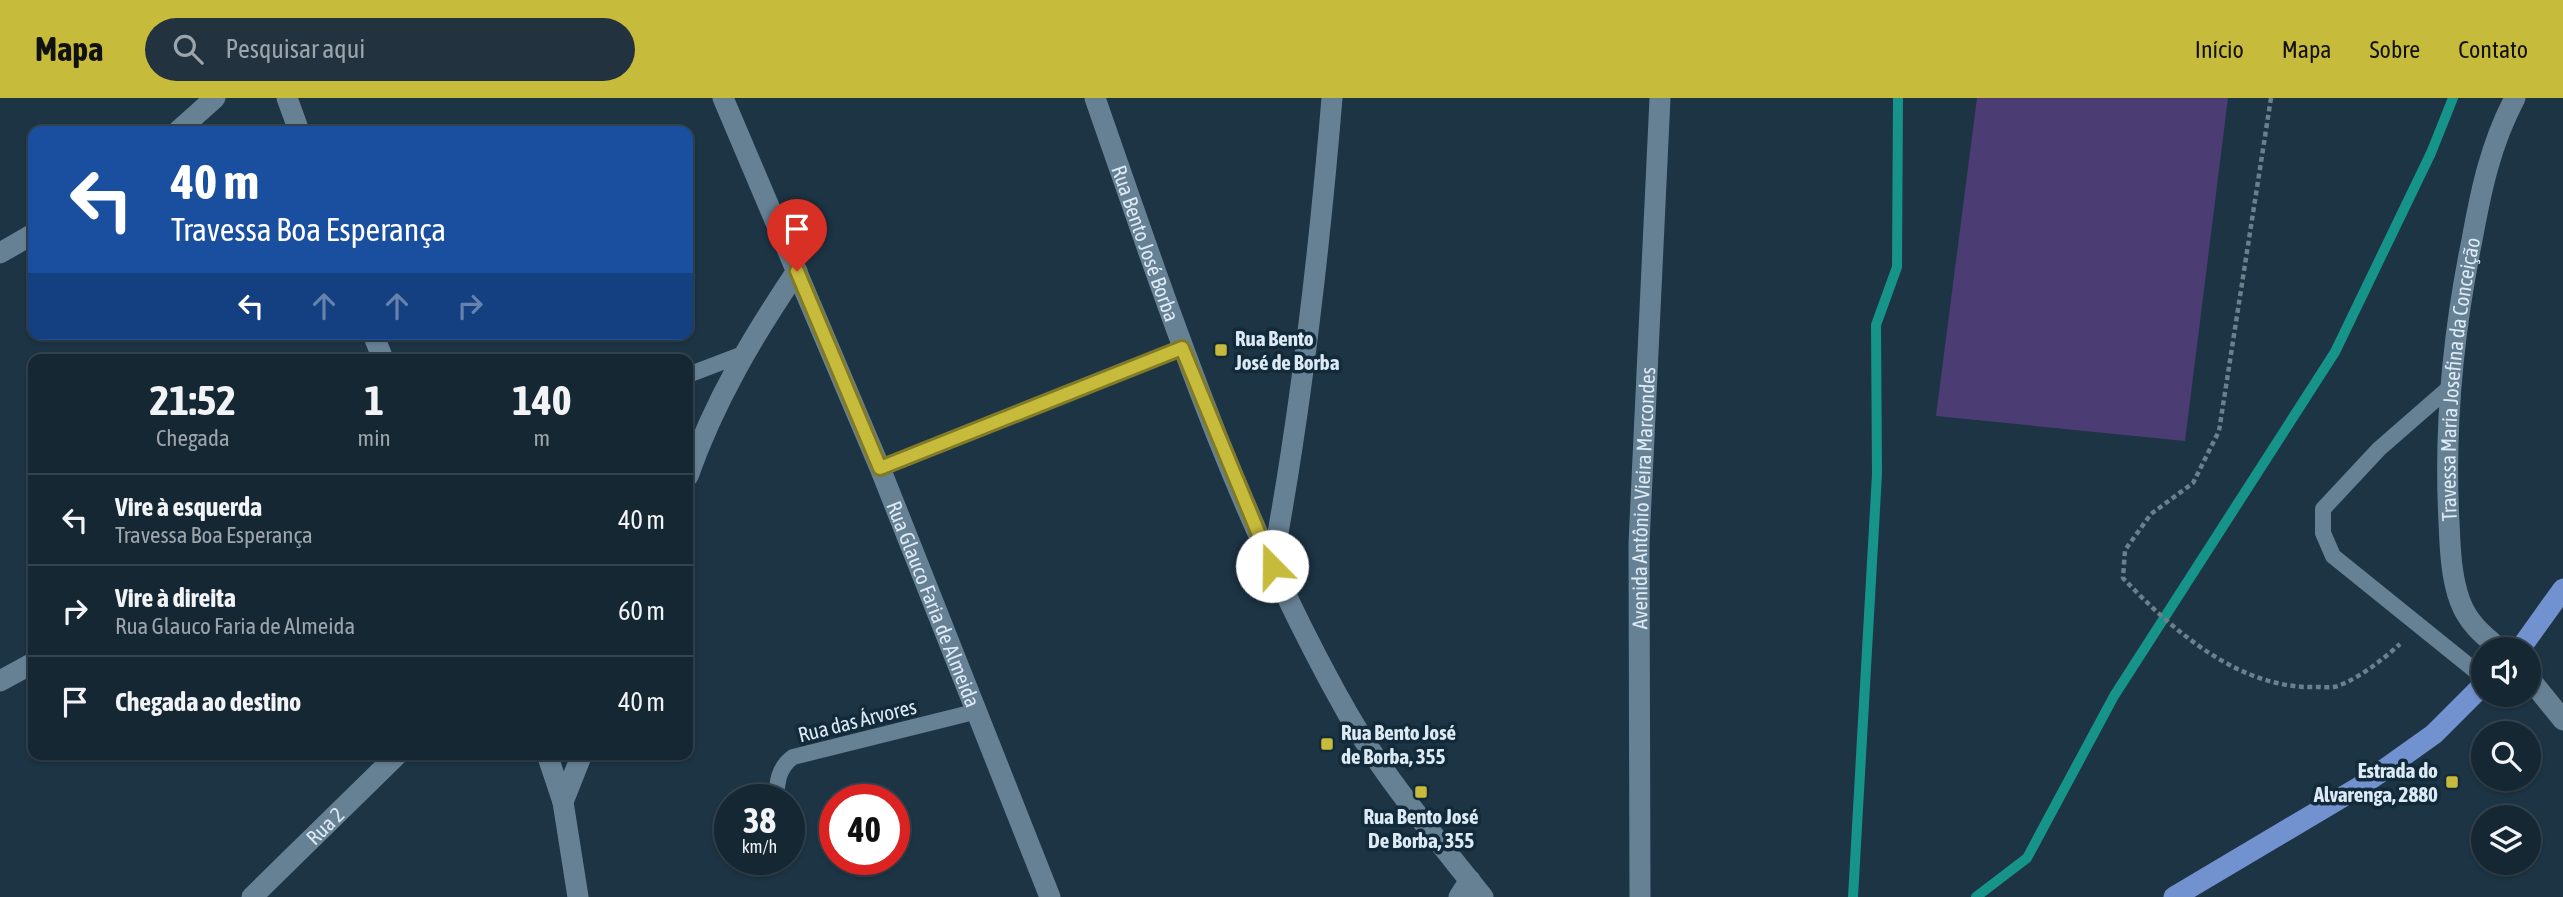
<!DOCTYPE html>
<html lang="pt">
<head>
<meta charset="utf-8">
<style>
	:root { --surface:#152733; --page:#22333f; --text:#f1f3f6; --muted:#9da5ac; --line:#34444e; --accent:#c7bb3c }
	body { margin:0; font-family:"Asap Condensed",sans-serif; background:var(--page); color:var(--text); height:100vh; display:flex; flex-direction:column; font-size:26px; white-space:nowrap }
	* { box-sizing:border-box; margin:0 }
	p { font-size:23px; color:var(--muted) }
	.icon { flex:none; width:38px; height:38px; fill:none; stroke:currentColor; stroke-width:2; stroke-linecap:round; stroke-linejoin:round }
	.map { position:relative; flex:1; overflow:hidden }
	.sheet { position:absolute; left:28px; top:256px; width:665px; height:406px; display:flex; flex-direction:column; background:var(--surface); border-radius:14px; box-shadow:0 2px 5px #0004,0 0 0 2px var(--line) }
	.sheet>* { flex:none }
	.hud { position:absolute; left:28px; top:28px; width:665px; height:214px; border-radius:14px; box-shadow:0 2px 5px #0004,0 0 0 2px var(--line); background:#1a4fa0; color:#fff; overflow:hidden }
	.fabs { position:absolute; left:2471px; top:539px; display:grid; gap:14px }
	.fabs a { display:grid; place-items:center; width:70px; height:70px; border-radius:50%; background:var(--surface); box-shadow:0 2px 5px #0004,0 0 0 2px var(--line); font-size:35px }
	.speed { position:absolute; left:714px; top:686px; display:flex; gap:14px; font-size:35px; font-weight:700; text-align:center }
	.speed>* { display:grid; place-content:center; width:91px; height:91px; border-radius:50%; background:var(--surface); box-shadow:0 2px 5px #0004,0 0 0 2px var(--line); line-height:1 }
	.speed small { font-size:18px; font-weight:400 }
	.speed .limit { border:10px solid #d22; background:#fff; color:#111 }
	.pin { position:absolute; display:grid; place-items:center; width:60px; height:60px; color:#fff; margin:-72px -30px; border-radius:50% 50% 50% 0; rotate:-45deg; box-shadow:0 0 7px #0007 }
	.pin .icon { rotate:45deg }
	.me { position:absolute; width:77px; margin:-38px; rotate:338deg; stroke-linejoin:round; filter:drop-shadow(0 0 5px #0008) }
	.turn { display:flex; align-items:center; gap:24px; height:147px; padding:0 28px; font-size:32px }
	.turn .icon { width:91px; height:91px; stroke-width:2.5 }
	.turn b { display:block; font-size:49px; line-height:60px }
	.lanes { display:flex; align-items:center; height:66px; padding:0 28px; background:#0003; justify-content:center; gap:35px; direction:ltr }
	.lanes .off { opacity:.35 }
	.eta { display:flex; justify-content:space-evenly; align-items:center; height:119px; text-align:center }
	.eta b { font-size:42px; font-weight:700; line-height:49px }
	ul { padding:0; list-style:none }
	li { display:flex; align-items:center; gap:21px; height:91px; padding:0 28px; border-top:2px solid var(--line) }
	li div { flex:1 }
	li b { display:block; font-size:26px }
	li em { font-style:normal }
	header { display:flex; align-items:center; gap:42px; box-sizing:border-box; height:98px; padding:0 35px; background:var(--accent); color:#111 }
	header strong { font-size:33px }
	nav { display:flex; gap:38px; margin-inline-start:auto; font-size:24px }
	.search { width:490px; height:63px; background:var(--page); display:flex; align-items:center; gap:18px; box-sizing:border-box; padding:0 24px; border-radius:38px; color:var(--muted); font-size:26px }
	.map>svg:first-child { display:block }
	.green { fill:#4b3d74 }
	.lines { fill:none; stroke-linecap:round; stroke-linejoin:round }
	.stream { stroke:#179489; stroke-width:10 }
	.path { stroke:#6b7f8d; stroke-width:4.5; stroke-dasharray:5 3.5; stroke-linecap:butt }
	.lane { stroke:#678194; stroke-width:16 }
	.street { stroke:#678194; stroke-width:21 }
	.secondary { stroke:#678194; stroke-width:21 }
	.primary { stroke:#7291cf; stroke-width:21 }
	.route-casing { stroke:#817a27; stroke-width:18 }
	.route { stroke:#c7bb3c; stroke-width:12 }
	.poi-dot { fill:#c7bb3c; stroke:#122a39; stroke-width:2.5 }
	.labels { text-anchor:middle; dominant-baseline:central; stroke-width:7; stroke-linejoin:round; paint-order:stroke }
	.street-label { font-size:21px; fill:#dceaf5; stroke:#122a39 }
	.poi-label { font-size:21px; font-weight:bold; fill:#dceaf5; stroke:#122a39; text-anchor:start }
</style>
</head>
<body>
<header>
<strong>Mapa</strong>
<div class="search"><svg class="icon" aria-label="search" viewBox="0 0 24 24"><circle cx="10" cy="10" r="6"/><path d="M15 15l6 6"/></svg>Pesquisar aqui</div>
<nav><a>Início</a><a>Mapa</a><a>Sobre</a><a>Contato</a></nav>
</header>
<div class="map">
<svg width="2563" height="799" viewBox="0 0 2563 799">
	<rect width="100%" height="100%" fill="#1c3444"/>
	<path class="green" d="M1977,0h251l-43,343 -249,-25z"/>
	<g class="lines">
		<path class="stream" d="M1853,799l24,-423 -1,-149 21,-58 1,-169
			M1976,799l51,-39 87,-162 221,-344 96,-199 22,-55"/>
		<path class="path" d="M2271,0l-52,333 -26,52 -42,31 -26,36 -2,28c49,52 117,112 194,109 7,0 15,1 21,-1 23,-9 44,-26 62,-42"/>
		<path class="lane" d="M688,277l55,-21
			M2450,289l-71,62 -56,60v24l10,23 150,121
			M880,370l303,-120
			M776,702c1,-18 2,-32 17,-43l185,-46"/>
		<g class="street">
			<path d="M287,0l12,33"/>
			<path id="s1" d="M723,0l157,370 170,429"/>
			<path d="M178,33l37,-33"/>
			<path d="M0,155l33,-19"/>
			<path d="M373,236l10,25"/>
			<path d="M688,378c26,-74 65,-140 109,-205"/>
			<path d="M1272,468c29,-155 47,-311 60,-468"/>
			<path id="s2" d="M2500,551c-17,-14 -32,-26 -40,-48 -9,-24 -10,-54 -11,-79 -5,-95 4,-189 23,-282 9,-50 19,-97 43,-142"/>
			<path d="M2529,580l34,42"/>
			<path d="M0,583l33,-18"/>
			<path d="M547,656l16,48 15,95"/>
			<path d="M563,704l19,-48"/>
			<path id="s3" d="M252,799l146,-143"/>
			<path d="M1459,799l11,-17"/>
			<path id="s4" d="M1640,799l-1,-354 21,-445"/>
		</g>
		<path class="secondary" id="s5" d="M1095,0c73,209 143,423 253,616 38,66 88,124 135,183"/>
		<path class="primary" d="M2520,551l43,-60
			M2174,799l187,-111 73,-52 49,-49"/>
	</g>
	<g class="lines">
		<defs>
			<path id="route" d="M797,173l83,197 302,-120 90,218"/>
		</defs>
		<use href="#route" class="route-casing"/>
		<use href="#route" class="route"/>
	</g>
	<g class="poi-dot">
		<rect x="1214" y="245" width="14" height="14" rx="3.5"/>
		<rect x="1320" y="639" width="14" height="14" rx="3.5"/>
		<rect x="2445" y="677" width="14" height="14" rx="3.5"/>
		<rect x="1414" y="687" width="14" height="14" rx="3.5"/>
	</g>
	<g class="labels">
		<g class="street-label">
			<text stroke="none"><textPath href="#s5" startOffset="154">Rua Bento José Borba</textPath></text>
			<text stroke="none"><textPath href="#s2" startOffset="287">Travessa Maria Josefina da Conceição</textPath></text>
			<text stroke="none"><textPath href="#s4" startOffset="399">Avenida Antônio Vieira Marcondes</textPath></text>
			<text stroke="none"><textPath href="#s1" startOffset="548">Rua Glauco Faria de Almeida</textPath></text>
			<text transform="translate(857 622) rotate(-14)">Rua das Árvores</text>
			<text stroke="none"><textPath href="#s3" startOffset="102">Rua 2</textPath></text>
		</g>
		<g class="poi-label">
			<text x="1235" y="240">Rua Bento<tspan x="1235" dy="24">José de Borba</tspan></text>
			<text x="1341" y="634">Rua Bento José<tspan x="1341" dy="24">de Borba, 355</tspan></text>
			<text x="2438" y="672" text-anchor="end">Estrada do<tspan x="2438" dy="24">Alvarenga, 2880</tspan></text>
			<text x="1421" y="718" text-anchor="middle">Rua Bento José<tspan x="1421" dy="24">De Borba, 355</tspan></text>
		</g>
	</g>
</svg>
<div class="fabs">
<a><svg class="icon" aria-label="sound" viewBox="0 0 24 24"><path d="M4 9h4l5-4v14l-5-4H4zM17 9q2 3 0 6"/></svg></a>
<a><svg class="icon" aria-label="search" viewBox="0 0 24 24"><circle cx="10" cy="10" r="6"/><path d="M15 15l6 6"/></svg></a>
<a><svg class="icon" aria-label="layers" viewBox="0 0 24 24"><path d="M12 4l9 5-9 5-9-5zM3 14l9 5 9-5"/></svg></a>
</div>
<div class="speed"><div>38<small>km/h</small></div><div class="limit">40</div></div>
<div class="pin" style="left:797px;top:173px;background:#d93025"><svg class="icon" aria-label="arrive" viewBox="0 0 24 24"><path d="M6 21V4h12l-3 4 3 4H6"/></svg></div>
<svg class="me" style="left:1272px;top:468px" viewBox="-20 -20 40 40"><circle r="19" fill="#fff"/><path d="M0-13L10 11 0 6-10 11z" fill="#c7bb3c"/></svg>
<div class="hud">
<div class="turn"><svg class="icon" aria-label="left" viewBox="0 0 24 24"><path d="M17 20v-9H6M10 6l-5 5 5 5"/></svg><div><b>40 m</b>Travessa Boa Esperança</div></div>
<div class="lanes"><svg class="icon" aria-label="left" viewBox="0 0 24 24"><path d="M17 20v-9H6M10 6l-5 5 5 5"/></svg><svg class="icon off" aria-label="ahead" viewBox="0 0 24 24"><path d="M12 20V5M6 11l6-6 6 6"/></svg><svg class="icon off" aria-label="ahead" viewBox="0 0 24 24"><path d="M12 20V5M6 11l6-6 6 6"/></svg><svg class="icon off" aria-label="right" viewBox="0 0 24 24"><path d="M7 20v-9h11M14 6l5 5-5 5"/></svg></div>
</div>
<section class="sheet">
<div class="eta">
<div><b>21:52</b><p>Chegada</p></div>
<div><b>1</b><p>min</p></div>
<div><b>140</b><p>m</p></div>
</div>
<ul>
<li><svg class="icon" aria-label="left" viewBox="0 0 24 24"><path d="M17 20v-9H6M10 6l-5 5 5 5"/></svg><div><b>Vire à esquerda</b><p>Travessa Boa Esperança</p></div><em>40 m</em></li>
<li><svg class="icon" aria-label="right" viewBox="0 0 24 24"><path d="M7 20v-9h11M14 6l5 5-5 5"/></svg><div><b>Vire à direita</b><p>Rua Glauco Faria de Almeida</p></div><em>60 m</em></li>
<li><svg class="icon" aria-label="arrive" viewBox="0 0 24 24"><path d="M6 21V4h12l-3 4 3 4H6"/></svg><div><b>Chegada ao destino</b></div><em>40 m</em></li>
</ul>
</section>
</div>
</body>
</html>
